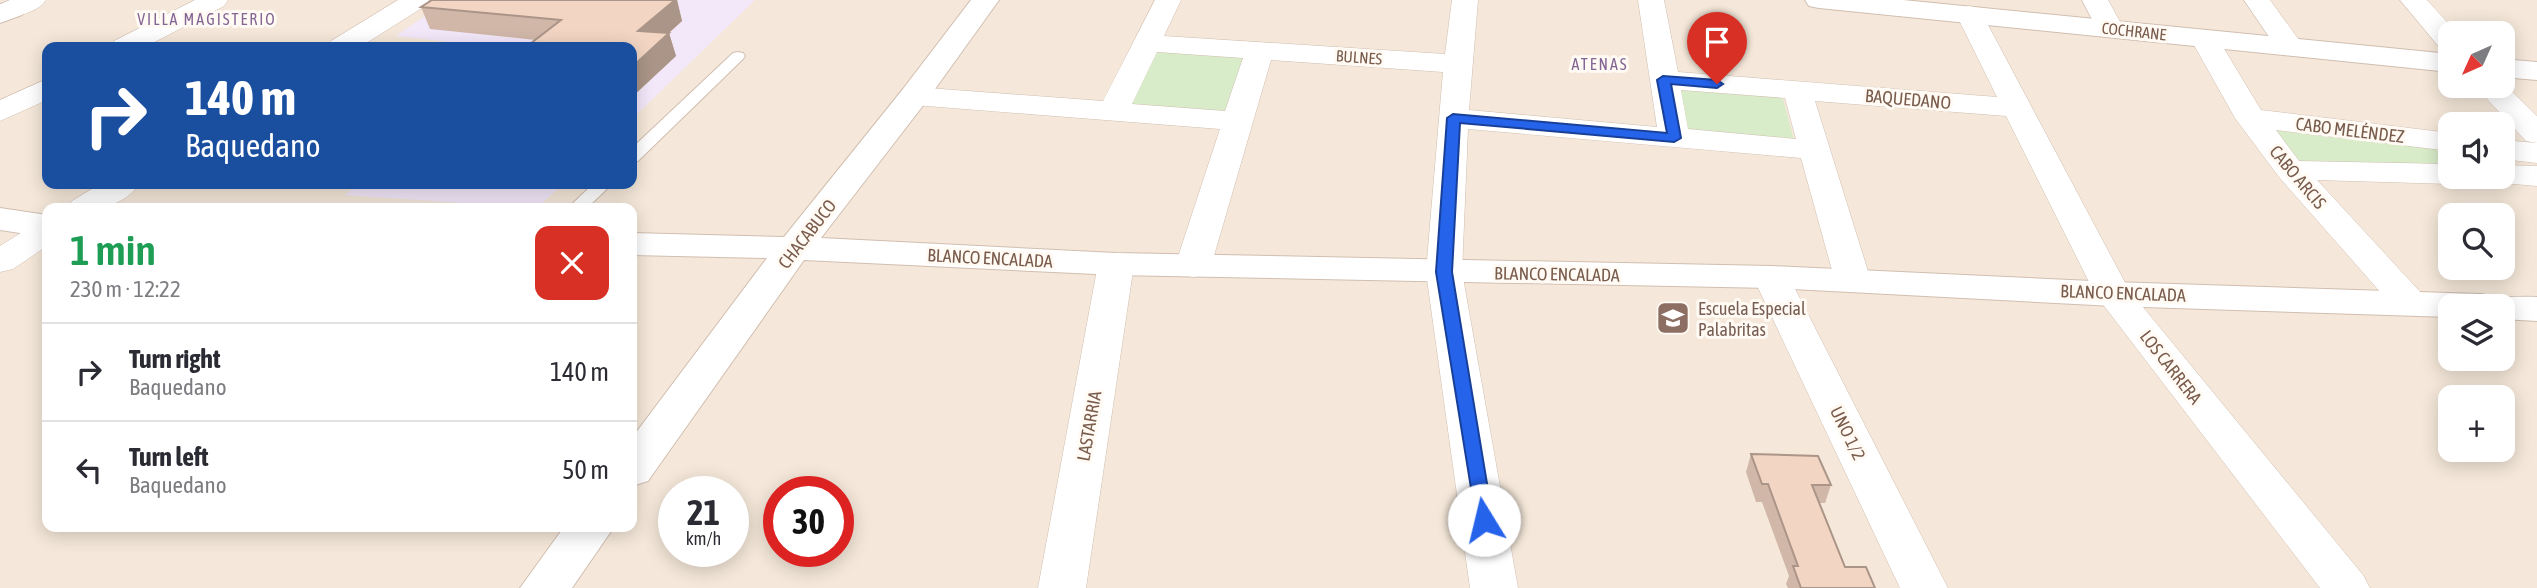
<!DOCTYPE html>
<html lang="en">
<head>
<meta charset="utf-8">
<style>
	:root { --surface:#fff; --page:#f7f7f7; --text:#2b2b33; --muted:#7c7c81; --line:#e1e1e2 }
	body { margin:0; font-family:"Asap Condensed",sans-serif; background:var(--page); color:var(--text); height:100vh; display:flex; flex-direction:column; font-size:26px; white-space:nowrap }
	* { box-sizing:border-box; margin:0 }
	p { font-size:23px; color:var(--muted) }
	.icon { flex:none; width:38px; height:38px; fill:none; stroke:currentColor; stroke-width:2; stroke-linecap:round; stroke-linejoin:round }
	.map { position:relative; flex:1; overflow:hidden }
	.details { position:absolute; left:42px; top:203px; width:595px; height:329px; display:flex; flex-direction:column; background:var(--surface); border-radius:14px; box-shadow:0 4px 18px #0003 }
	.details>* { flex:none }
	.guide { position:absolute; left:42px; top:42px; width:595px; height:147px; border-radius:14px; box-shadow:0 4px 18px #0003; background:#1a4fa0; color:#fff; overflow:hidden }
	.needle { width:46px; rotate:225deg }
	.tools { position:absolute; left:2438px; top:21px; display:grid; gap:14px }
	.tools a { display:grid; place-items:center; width:77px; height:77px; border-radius:14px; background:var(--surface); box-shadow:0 4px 18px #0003; font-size:35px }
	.speed { position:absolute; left:658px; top:476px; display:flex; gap:14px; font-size:35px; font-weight:700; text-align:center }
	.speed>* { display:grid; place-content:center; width:91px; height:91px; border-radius:50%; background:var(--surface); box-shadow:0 4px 18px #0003; line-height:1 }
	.speed small { font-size:18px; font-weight:400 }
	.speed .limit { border:10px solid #d22; background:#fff; color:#111 }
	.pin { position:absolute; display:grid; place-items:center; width:60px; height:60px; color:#fff; margin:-72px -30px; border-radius:50% 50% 50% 0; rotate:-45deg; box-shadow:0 0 7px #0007 }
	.pin .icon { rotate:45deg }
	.me { position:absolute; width:77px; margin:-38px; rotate:351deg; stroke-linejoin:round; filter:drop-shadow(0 0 5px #0008) }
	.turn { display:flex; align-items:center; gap:24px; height:147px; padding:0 28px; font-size:32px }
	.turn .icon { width:91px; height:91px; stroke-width:2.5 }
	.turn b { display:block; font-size:49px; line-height:60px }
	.round { display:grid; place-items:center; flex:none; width:74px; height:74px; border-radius:14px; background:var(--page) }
	.headline { display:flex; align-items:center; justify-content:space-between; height:119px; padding:0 28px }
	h1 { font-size:42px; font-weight:600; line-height:52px; color:#1e9e55 }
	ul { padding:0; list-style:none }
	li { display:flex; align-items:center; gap:21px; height:98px; padding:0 28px; border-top:2px solid var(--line) }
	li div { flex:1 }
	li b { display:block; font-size:26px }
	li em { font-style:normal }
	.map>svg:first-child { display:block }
	.residential { fill:#f5e8da; fill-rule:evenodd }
	.education { fill:#f3e8fa }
	.green { fill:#d8ecc9 }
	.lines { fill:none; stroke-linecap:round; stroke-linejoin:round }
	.service-casing { stroke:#d1beb0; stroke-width:2 }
	.minor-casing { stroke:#d1beb0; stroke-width:1 }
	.tertiary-casing { stroke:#d1beb0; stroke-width:2 }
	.service { fill:#fff; fill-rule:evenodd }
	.minor { fill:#fff; fill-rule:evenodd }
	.tertiary { fill:#fff; fill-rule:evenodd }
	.wall { fill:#d1b7a8 }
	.shaded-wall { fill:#aa9588 }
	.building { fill:#f3d5c3; stroke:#aa9588; stroke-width:2 }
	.route { fill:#2563eb; stroke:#184099; stroke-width:2 }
	.labels { text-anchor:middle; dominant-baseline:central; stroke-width:6; stroke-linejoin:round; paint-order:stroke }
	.far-neighbourhood-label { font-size:16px; letter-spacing:2px; fill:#846695; stroke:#fffaf3 }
	.far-street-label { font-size:16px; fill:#7a5c4d; stroke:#fffaf3 }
	.street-label { font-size:18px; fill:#7a5c4d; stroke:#fffaf3 }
	.education-label { font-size:18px; fill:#785e54; stroke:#fffaf3; text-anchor:start }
</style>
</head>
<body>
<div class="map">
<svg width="2537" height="588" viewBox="0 0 2537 588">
	<rect width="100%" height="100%" fill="#fdf6ec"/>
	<path class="residential" d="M0,0h2537v588h-2537zM2450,33h52v53h-52zM47,47h585v137h-585zM2450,124h52v53h-52zM47,208h585v319h-585zM2450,215h52v53h-52zM2450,306h52v53h-52zM2450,397h52v53h-52zM674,492h59v59h-59zM779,492h59v59h-59z"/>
	<path class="education" d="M448,0h307l-123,119v-72h-137l-99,-11z
		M358,184h205l-26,24 -192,-13z"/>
	<path class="green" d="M1157,46l90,8 -24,62 -96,-9z
		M1675,84l106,8 14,51 -113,-9z
		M2273,130l177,20v18l-148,-5z"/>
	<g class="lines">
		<defs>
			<path id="service" d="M738,52l5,1 2,3 -2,3 -105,102 -6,1v-14l101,-95z
				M593,184h19l-25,24h-19z"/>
			<path id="minor" d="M10,0h36c-8,12 -29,18 -43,15l-3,-4 3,-8z
				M195,0h33l-4,6 -79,41h-35l4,-6z
				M398,0h31l-4,6 -65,41h-33l4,-6z
				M1155,0h26l-17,36 281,18 7,-54h26l-9,110 188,17 -19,-127h26l14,72 319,25 -41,-83 3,-6 10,-2 10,2 150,282 234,285 7,13h-50l-225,-294 -89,-178 -191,-15 56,180 -5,8 -13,3 -13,-3 -5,-8 -34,-123 -333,-29 -6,143 56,316h-48l-44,-316 17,-200 -172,-12 -60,206 -5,8 -13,3 -13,-3 -5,-8 45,-137 -306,-24 -11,-3 -4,-6 4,-6 11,-3 189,14zM1157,52l86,6 -18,53 -93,-7zM1681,90l104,8 11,41 -108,-10z
				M2082,0h26l16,29 -4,6 -10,2 -10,-2z
				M2244,0h26l34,47 -4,6 -10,2 -10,-2z
				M2400,0h27l30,33h-7v17l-10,-2z
				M2204,30l10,2 47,78 189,23v18l-174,-21 23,31 151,3v13h14l-2,4 -12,3 -133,-4 106,115 6,8 -6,8 -13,3 -13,-3 -118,-134 -44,-59 -45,-80 4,-6z
				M47,79v21l-47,21v-21z
				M2502,82l35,34v27l-11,-2 -51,-55h27z
				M2502,140l35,3v20l-35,-4z
				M2502,165l35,1v20l-47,-4 -3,-5h15z
				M100,184h39c-18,26 -44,24 -72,24l5,-7z
				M47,221v25l-34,23 -13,3v-26l35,-22z
				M1116,253l13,3 5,8 -48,324h-48l60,-324 5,-8z
				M1771,266l13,3 5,8 159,311h-48l-147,-311 5,-8z"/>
			<path id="tertiary" d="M971,0h28l-74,103 -104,135 295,15 655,13 342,16 368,12c17,5 37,2 56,3v24l-35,-2v-13h-52v11l-337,-11 -342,-18 -655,-13 -312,-15 -156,221 -16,5v-48l135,-180 -135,-3v-22l152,4 119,-148z
				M1805,0h98l547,54v18l-631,-64 -10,-2z
				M12,1l10,2 4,6 -4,6 -22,8v-19z
				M2502,59l35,3v18l-35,-3z
				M0,208l47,7v22l-47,-7z
				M564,527h50l-42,61h-52z"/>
		</defs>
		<use href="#service" class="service-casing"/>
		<use href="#minor" class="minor-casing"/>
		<use href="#tertiary" class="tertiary-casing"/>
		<use href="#service" class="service"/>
		<use href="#minor" class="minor"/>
		<use href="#tertiary" class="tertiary"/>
	</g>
	<path class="wall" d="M432,0h245l5,21 -13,12 7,23 -44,41v-50l-96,-7 -106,-11 -9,-22z
		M477,184h61l-6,5z
		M1751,454l80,31 -6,18h-5l25,64 30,21h-87l-2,-4 3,-8 -27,-74h-6l-10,-30z"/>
	<path class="shaded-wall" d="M675,0h2l5,21 -37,33 -7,-23z
		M669,33l7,23 -44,41v-30z
		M530,184h8l-6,5z"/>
	<path class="building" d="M432,0h243l-37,31 31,2 -37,34v-20h-106l35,-27 -140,-13z
		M1751,454l67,2 13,29h-19l33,82h21l9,21h-74l-8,-22h5l-30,-82h-6z"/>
	<path class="route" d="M1663,76l54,4 6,4 -6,4 -46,-4 10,54 -7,4 -214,-19 -8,149 41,248 -3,5h-13l-41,-253 11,-154 6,-4 214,19 -10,-53z"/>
	<defs>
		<symbol id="school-square" viewBox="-11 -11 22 22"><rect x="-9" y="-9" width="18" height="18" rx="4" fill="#8d6e63" stroke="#fffaf3"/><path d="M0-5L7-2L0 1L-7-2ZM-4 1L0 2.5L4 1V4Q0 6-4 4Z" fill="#fff"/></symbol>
	</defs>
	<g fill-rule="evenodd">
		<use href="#school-square" x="1654" y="299" width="38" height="38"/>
	</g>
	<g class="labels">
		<g class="far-neighbourhood-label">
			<text x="207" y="19">VILLA MAGISTERIO</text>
			<text x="1600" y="64">ATENAS</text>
		</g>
		<g class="far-street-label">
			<text transform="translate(2134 31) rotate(6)">COCHRANE</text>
			<text transform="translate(1359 57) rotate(4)">BULNES</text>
		</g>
		<g class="street-label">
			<text transform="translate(1908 99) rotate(5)">BAQUEDANO</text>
			<text transform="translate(2350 130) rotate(7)">CABO MELÉNDEZ</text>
			<text transform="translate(2298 177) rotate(50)">CABO ARCIS</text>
			<text transform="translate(807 234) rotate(-52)">CHACABUCO</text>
			<text transform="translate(990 258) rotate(3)">BLANCO ENCALADA</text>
			<text transform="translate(1557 274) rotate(1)">BLANCO ENCALADA</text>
			<text transform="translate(2123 293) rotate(2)">BLANCO ENCALADA</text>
			<text transform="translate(2171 367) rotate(52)">LOS CARRERA</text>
			<text transform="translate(1089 426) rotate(-80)">LASTARRIA</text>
			<text transform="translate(1848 433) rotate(64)">UNO 1/2</text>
		</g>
		<g class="education-label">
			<text x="1698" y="308">Escuela Especial<tspan x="1698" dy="21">Palabritas</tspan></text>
		</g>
	</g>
</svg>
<div class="tools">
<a><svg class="needle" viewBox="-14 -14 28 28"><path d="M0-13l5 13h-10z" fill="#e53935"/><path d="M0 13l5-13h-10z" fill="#7c7c81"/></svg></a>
<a><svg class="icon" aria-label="sound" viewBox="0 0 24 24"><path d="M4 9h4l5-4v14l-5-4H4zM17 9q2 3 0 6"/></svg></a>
<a><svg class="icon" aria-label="search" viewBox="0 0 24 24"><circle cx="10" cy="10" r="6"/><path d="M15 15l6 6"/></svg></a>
<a><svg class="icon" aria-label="layers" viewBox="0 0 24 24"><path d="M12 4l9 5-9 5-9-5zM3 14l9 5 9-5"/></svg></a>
<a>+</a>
</div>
<div class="speed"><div>21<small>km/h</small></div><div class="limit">30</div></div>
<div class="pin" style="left:1717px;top:84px;background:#d93025"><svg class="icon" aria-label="arrive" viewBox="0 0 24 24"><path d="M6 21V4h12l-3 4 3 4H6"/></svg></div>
<svg class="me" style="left:1484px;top:520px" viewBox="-20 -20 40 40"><circle r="19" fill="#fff"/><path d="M0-13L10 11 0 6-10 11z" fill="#2563eb"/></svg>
<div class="guide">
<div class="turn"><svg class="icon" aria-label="right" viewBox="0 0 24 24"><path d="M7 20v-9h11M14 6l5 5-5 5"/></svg><div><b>140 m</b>Baquedano</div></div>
</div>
<section class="details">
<div class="headline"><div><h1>1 min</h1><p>230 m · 12:22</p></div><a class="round" style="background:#d93025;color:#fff"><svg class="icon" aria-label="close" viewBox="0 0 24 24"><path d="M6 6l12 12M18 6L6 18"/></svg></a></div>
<ul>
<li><svg class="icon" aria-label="right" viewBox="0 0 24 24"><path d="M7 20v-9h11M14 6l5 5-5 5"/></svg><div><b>Turn right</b><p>Baquedano</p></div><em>140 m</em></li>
<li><svg class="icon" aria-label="left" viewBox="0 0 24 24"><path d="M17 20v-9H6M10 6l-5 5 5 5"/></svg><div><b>Turn left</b><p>Baquedano</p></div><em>50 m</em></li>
</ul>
</section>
</div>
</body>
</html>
